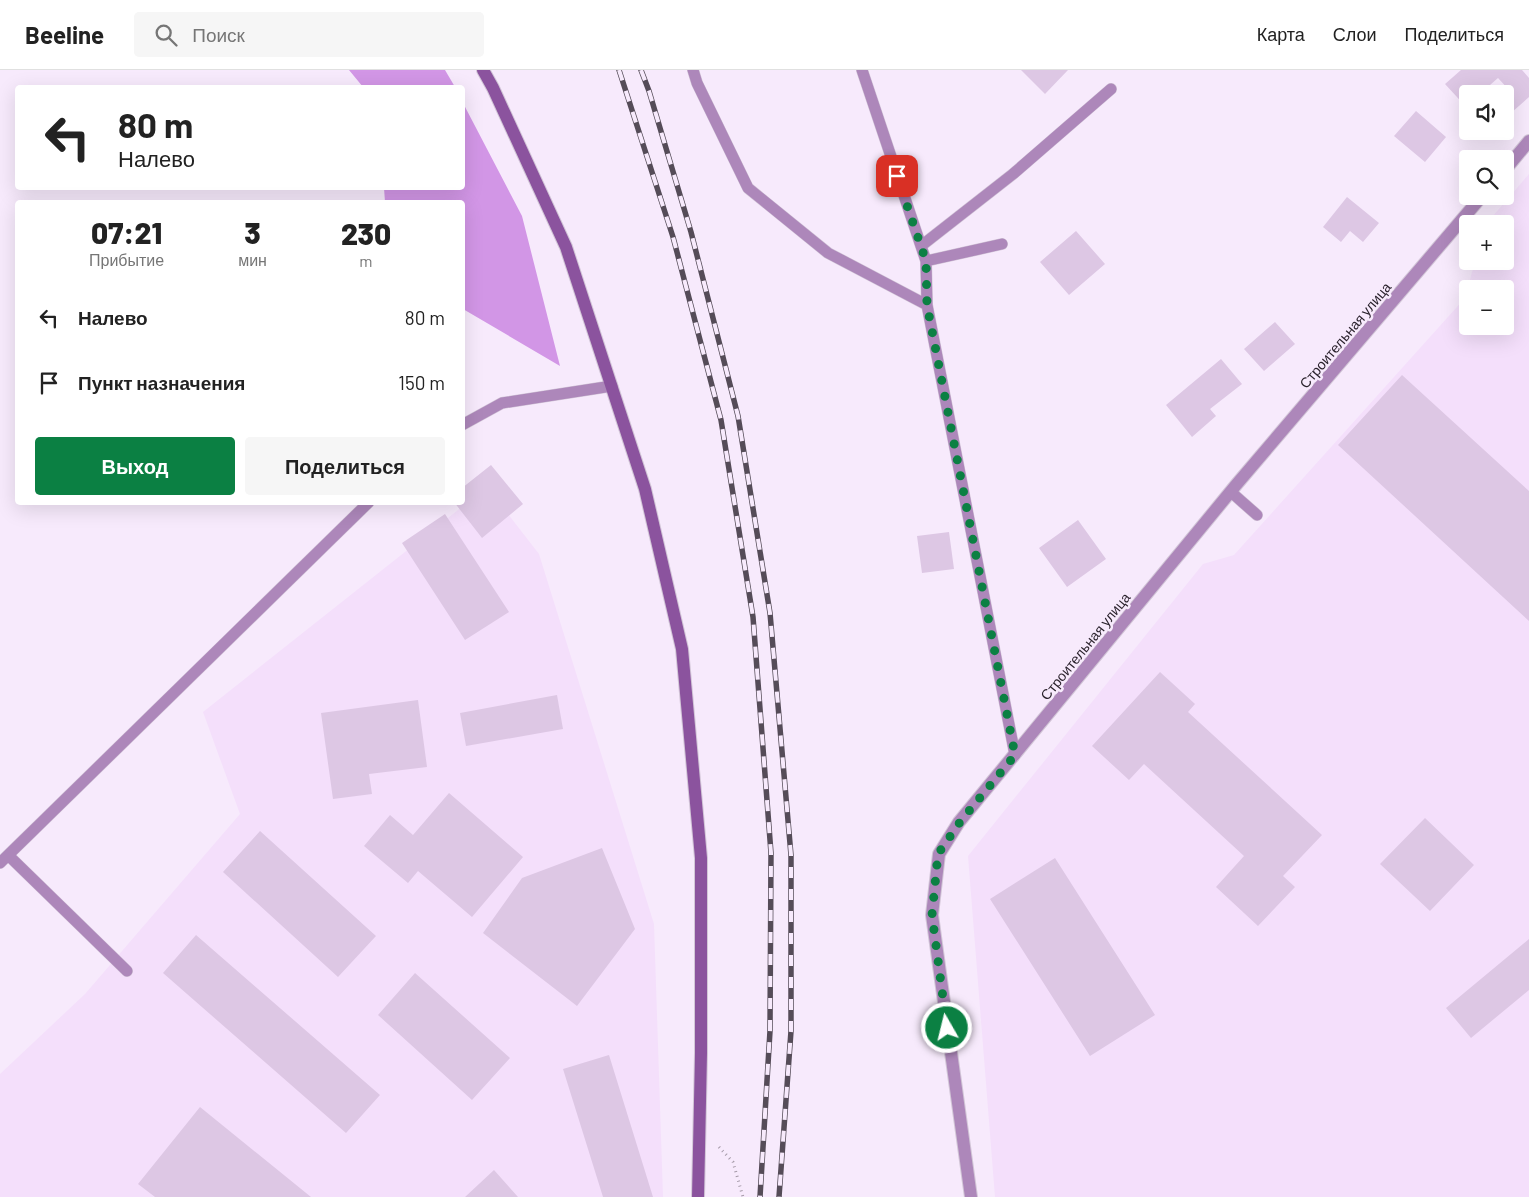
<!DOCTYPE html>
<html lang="ru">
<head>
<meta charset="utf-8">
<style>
	:root { --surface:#fff; --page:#f6f6f6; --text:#222; --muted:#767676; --line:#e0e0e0; --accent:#0b8043 }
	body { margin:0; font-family:Barlow,sans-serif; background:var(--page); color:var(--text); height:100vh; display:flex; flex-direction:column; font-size:19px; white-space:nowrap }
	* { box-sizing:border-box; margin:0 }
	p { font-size:16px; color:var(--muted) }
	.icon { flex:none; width:28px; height:28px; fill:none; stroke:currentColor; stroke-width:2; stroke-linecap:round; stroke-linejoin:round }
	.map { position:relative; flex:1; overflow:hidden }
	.details { position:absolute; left:15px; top:130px; width:450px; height:305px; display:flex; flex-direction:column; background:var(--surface); border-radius:5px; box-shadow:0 5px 20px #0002 }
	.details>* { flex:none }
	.banner { position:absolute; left:15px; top:15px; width:450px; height:105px; border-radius:5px; box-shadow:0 5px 20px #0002; background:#fff; color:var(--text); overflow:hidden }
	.controls { position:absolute; left:1459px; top:15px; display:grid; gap:10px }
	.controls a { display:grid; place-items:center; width:55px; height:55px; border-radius:5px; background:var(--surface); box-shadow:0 5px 20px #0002; font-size:25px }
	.pin { position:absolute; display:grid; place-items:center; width:42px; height:42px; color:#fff; margin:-21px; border-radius:10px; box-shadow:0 2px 8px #0006 }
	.me { position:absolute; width:55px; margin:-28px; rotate:352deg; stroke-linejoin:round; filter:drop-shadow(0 0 4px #0008) }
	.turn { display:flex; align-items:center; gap:18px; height:105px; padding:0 20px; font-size:22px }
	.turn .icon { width:65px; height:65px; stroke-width:2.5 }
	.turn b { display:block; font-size:35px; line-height:42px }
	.eta { display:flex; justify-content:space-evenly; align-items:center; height:85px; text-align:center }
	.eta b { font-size:30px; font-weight:800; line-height:35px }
	.button { display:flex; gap:10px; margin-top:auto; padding:10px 20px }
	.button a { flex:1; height:58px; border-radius:5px; background:var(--accent); color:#fff; font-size:20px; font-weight:800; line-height:58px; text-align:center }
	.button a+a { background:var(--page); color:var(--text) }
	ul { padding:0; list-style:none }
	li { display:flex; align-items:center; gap:15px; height:65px; padding:0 20px }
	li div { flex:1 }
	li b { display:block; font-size:19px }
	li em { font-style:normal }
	header { display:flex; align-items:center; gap:30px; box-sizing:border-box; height:70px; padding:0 25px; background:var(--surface); border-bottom:1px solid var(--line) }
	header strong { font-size:24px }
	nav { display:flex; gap:28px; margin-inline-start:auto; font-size:18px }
	.search { width:350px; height:45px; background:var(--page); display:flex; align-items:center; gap:12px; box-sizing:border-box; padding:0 18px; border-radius:5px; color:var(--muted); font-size:19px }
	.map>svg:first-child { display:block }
	.built { fill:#f4dffb; fill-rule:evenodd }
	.forest { fill:#d296e6 }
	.building { fill:#ddc7e4 }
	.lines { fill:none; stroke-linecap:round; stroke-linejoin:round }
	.service-casing { stroke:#d2c6d7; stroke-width:12 }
	.minor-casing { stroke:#d2c6d7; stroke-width:14 }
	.secondary-casing { stroke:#d2c6d7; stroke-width:14 }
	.path { stroke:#a59aa8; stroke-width:3; stroke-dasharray:1 4; stroke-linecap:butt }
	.service { stroke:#ad87ba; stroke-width:11 }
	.minor { stroke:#ad87ba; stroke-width:12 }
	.secondary { stroke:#8b539e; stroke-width:12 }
	.rail-casing { stroke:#554c58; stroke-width:5.5 }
	.rail { stroke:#f7eafc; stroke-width:4; stroke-dasharray:11; stroke-linecap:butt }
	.route { stroke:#0b8043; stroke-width:9; stroke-dasharray:0 16.2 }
	.labels { text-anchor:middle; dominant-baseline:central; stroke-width:5; stroke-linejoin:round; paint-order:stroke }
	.street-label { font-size:14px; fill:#2b232d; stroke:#f7eafc }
</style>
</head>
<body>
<header>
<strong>Beeline</strong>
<div class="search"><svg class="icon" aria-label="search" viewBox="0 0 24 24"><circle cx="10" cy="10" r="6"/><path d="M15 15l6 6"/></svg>Поиск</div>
<nav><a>Карта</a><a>Слои</a><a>Поделиться</a></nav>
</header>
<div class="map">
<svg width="1529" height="1127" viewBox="0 0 1529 1127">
	<rect width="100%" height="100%" fill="#f7eafc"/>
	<path class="built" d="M1529,104v1023h-534l-27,-341 235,-292 31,-9 231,-257 10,-37h30v-37h-19zM1468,219h37v37h-37z
		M487,417l52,67 115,370 9,273h-663v-123l85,-80 155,-180 -37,-102z"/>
	<path class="forest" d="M349,0h96l10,17h-92z
		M463,33l59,113 38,150 -97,-57 -1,-107h-77l-1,-14h78z"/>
	<path class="building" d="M1021,0h47l-23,24z
		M1461,0h61l7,8v19l-18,16 -6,-7v-11l5,-4 -12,-13 -16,14 1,2h-15v15l-23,-25z
		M1416,41l30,26 -21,25 -31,-26z
		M1347,127l32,26 -16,19 -13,-11 -9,11 -18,-15z
		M1076,161l29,33 -36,31 -29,-33z
		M1275,252l20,22 -31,27 -20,-22z
		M1221,289l21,25 -32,25 6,7 -24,21 -26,-32z
		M1402,305l127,116v130l-191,-176z
		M491,395l32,39 -41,34 -28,-36h8v-14z
		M445,444l64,98 -44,28 -63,-97z
		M1078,450l28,39 -39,28 -28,-39z
		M949,462l5,37 -32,4 -5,-37z
		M1160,602l35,32 -7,8 134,123 -39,41 12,11 -37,39 -42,-39 28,-31 -100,-92 -15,16 -37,-34z
		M557,625l6,34 -97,17 -6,-33z
		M418,630l9,67 -58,7 3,20 -39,5 -12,-86z
		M449,723l74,64 -51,60 -54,-46 -10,12 -44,-37 26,-31 23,20z
		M1425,748l49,47 -44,46 -50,-47z
		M260,761l116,105 -38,41 -115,-105z
		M602,778l33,81 -58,77 -94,-73 39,-55z
		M1055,788l100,157 -65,41 -100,-157z
		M196,865l184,160 -34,38 -183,-160z
		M1529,869v51l-58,48 -25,-30z
		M415,903l95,85 -38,42 -94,-85z
		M609,985l44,142h-50l-40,-128z
		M200,1037l111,90h-156l-17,-13z
		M494,1100l24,27h-53z"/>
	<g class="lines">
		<defs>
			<path id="service" d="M693,0l4,13 51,105 80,65 99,52
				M862,0l64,191 1,44 88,450
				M921,176l92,-72 98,-85
				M926,191l76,-17
				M462,355l40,-22 110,-17
				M1231,422l26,23
				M8,785l119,116
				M0,793l369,-361"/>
			<path id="minor" d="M1505,100l24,-29
				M971,1127l-39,-282 7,-61 20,-32 277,-337 246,-289"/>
			<path id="secondary" d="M483,0l10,18 73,159 79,242 37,160 19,209v195l-3,144"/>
		</defs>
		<use href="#service" class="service-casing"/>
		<use href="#minor" class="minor-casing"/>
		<use href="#secondary" class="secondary-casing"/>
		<path class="path" d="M719,1077l14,15 10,35"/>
		<use href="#service" class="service"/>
		<use href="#minor" class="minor"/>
		<use href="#secondary" class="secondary"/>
		<defs>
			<path id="rail" d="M619,0l54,167 48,183 32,197 18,236 -1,178 -10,166
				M641,0l8,21 42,141 47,184 32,197 21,242v176l-12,166"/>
		</defs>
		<use href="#rail" class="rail-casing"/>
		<use href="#rail" class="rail"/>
	</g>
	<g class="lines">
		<path class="route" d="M897,106l29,85 1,44 88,450 -55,67 -22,32 -6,61 15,113"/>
	</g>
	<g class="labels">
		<g class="street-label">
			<text transform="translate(1345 265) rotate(-50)">Строительная улица</text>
			<text transform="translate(1085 576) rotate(-51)">Строительная улица</text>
		</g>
	</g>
</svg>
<div class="controls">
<a><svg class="icon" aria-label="sound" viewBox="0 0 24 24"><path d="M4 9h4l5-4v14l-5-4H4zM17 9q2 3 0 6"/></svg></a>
<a><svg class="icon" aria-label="search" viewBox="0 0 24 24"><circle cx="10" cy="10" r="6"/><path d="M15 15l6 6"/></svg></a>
<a>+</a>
<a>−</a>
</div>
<div class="pin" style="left:897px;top:106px;background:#d93025"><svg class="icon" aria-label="arrive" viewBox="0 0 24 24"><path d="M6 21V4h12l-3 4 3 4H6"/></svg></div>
<svg class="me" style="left:947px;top:958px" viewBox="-20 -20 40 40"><circle r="17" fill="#0b8043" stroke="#fff" stroke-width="3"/><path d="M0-11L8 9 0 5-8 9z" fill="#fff"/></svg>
<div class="banner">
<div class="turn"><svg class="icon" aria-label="left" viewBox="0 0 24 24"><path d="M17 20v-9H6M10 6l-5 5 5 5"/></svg><div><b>80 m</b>Налево</div></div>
</div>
<section class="details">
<div class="eta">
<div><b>07:21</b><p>Прибытие</p></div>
<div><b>3</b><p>мин</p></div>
<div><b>230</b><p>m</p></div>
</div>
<ul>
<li><svg class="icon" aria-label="left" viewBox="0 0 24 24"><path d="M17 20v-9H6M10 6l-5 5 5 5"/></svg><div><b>Налево</b></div><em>80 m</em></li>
<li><svg class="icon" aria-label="arrive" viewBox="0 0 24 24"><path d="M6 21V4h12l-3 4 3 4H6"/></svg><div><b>Пункт назначения</b></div><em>150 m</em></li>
</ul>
<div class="button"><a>Выход</a><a>Поделиться</a></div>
</section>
</div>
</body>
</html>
